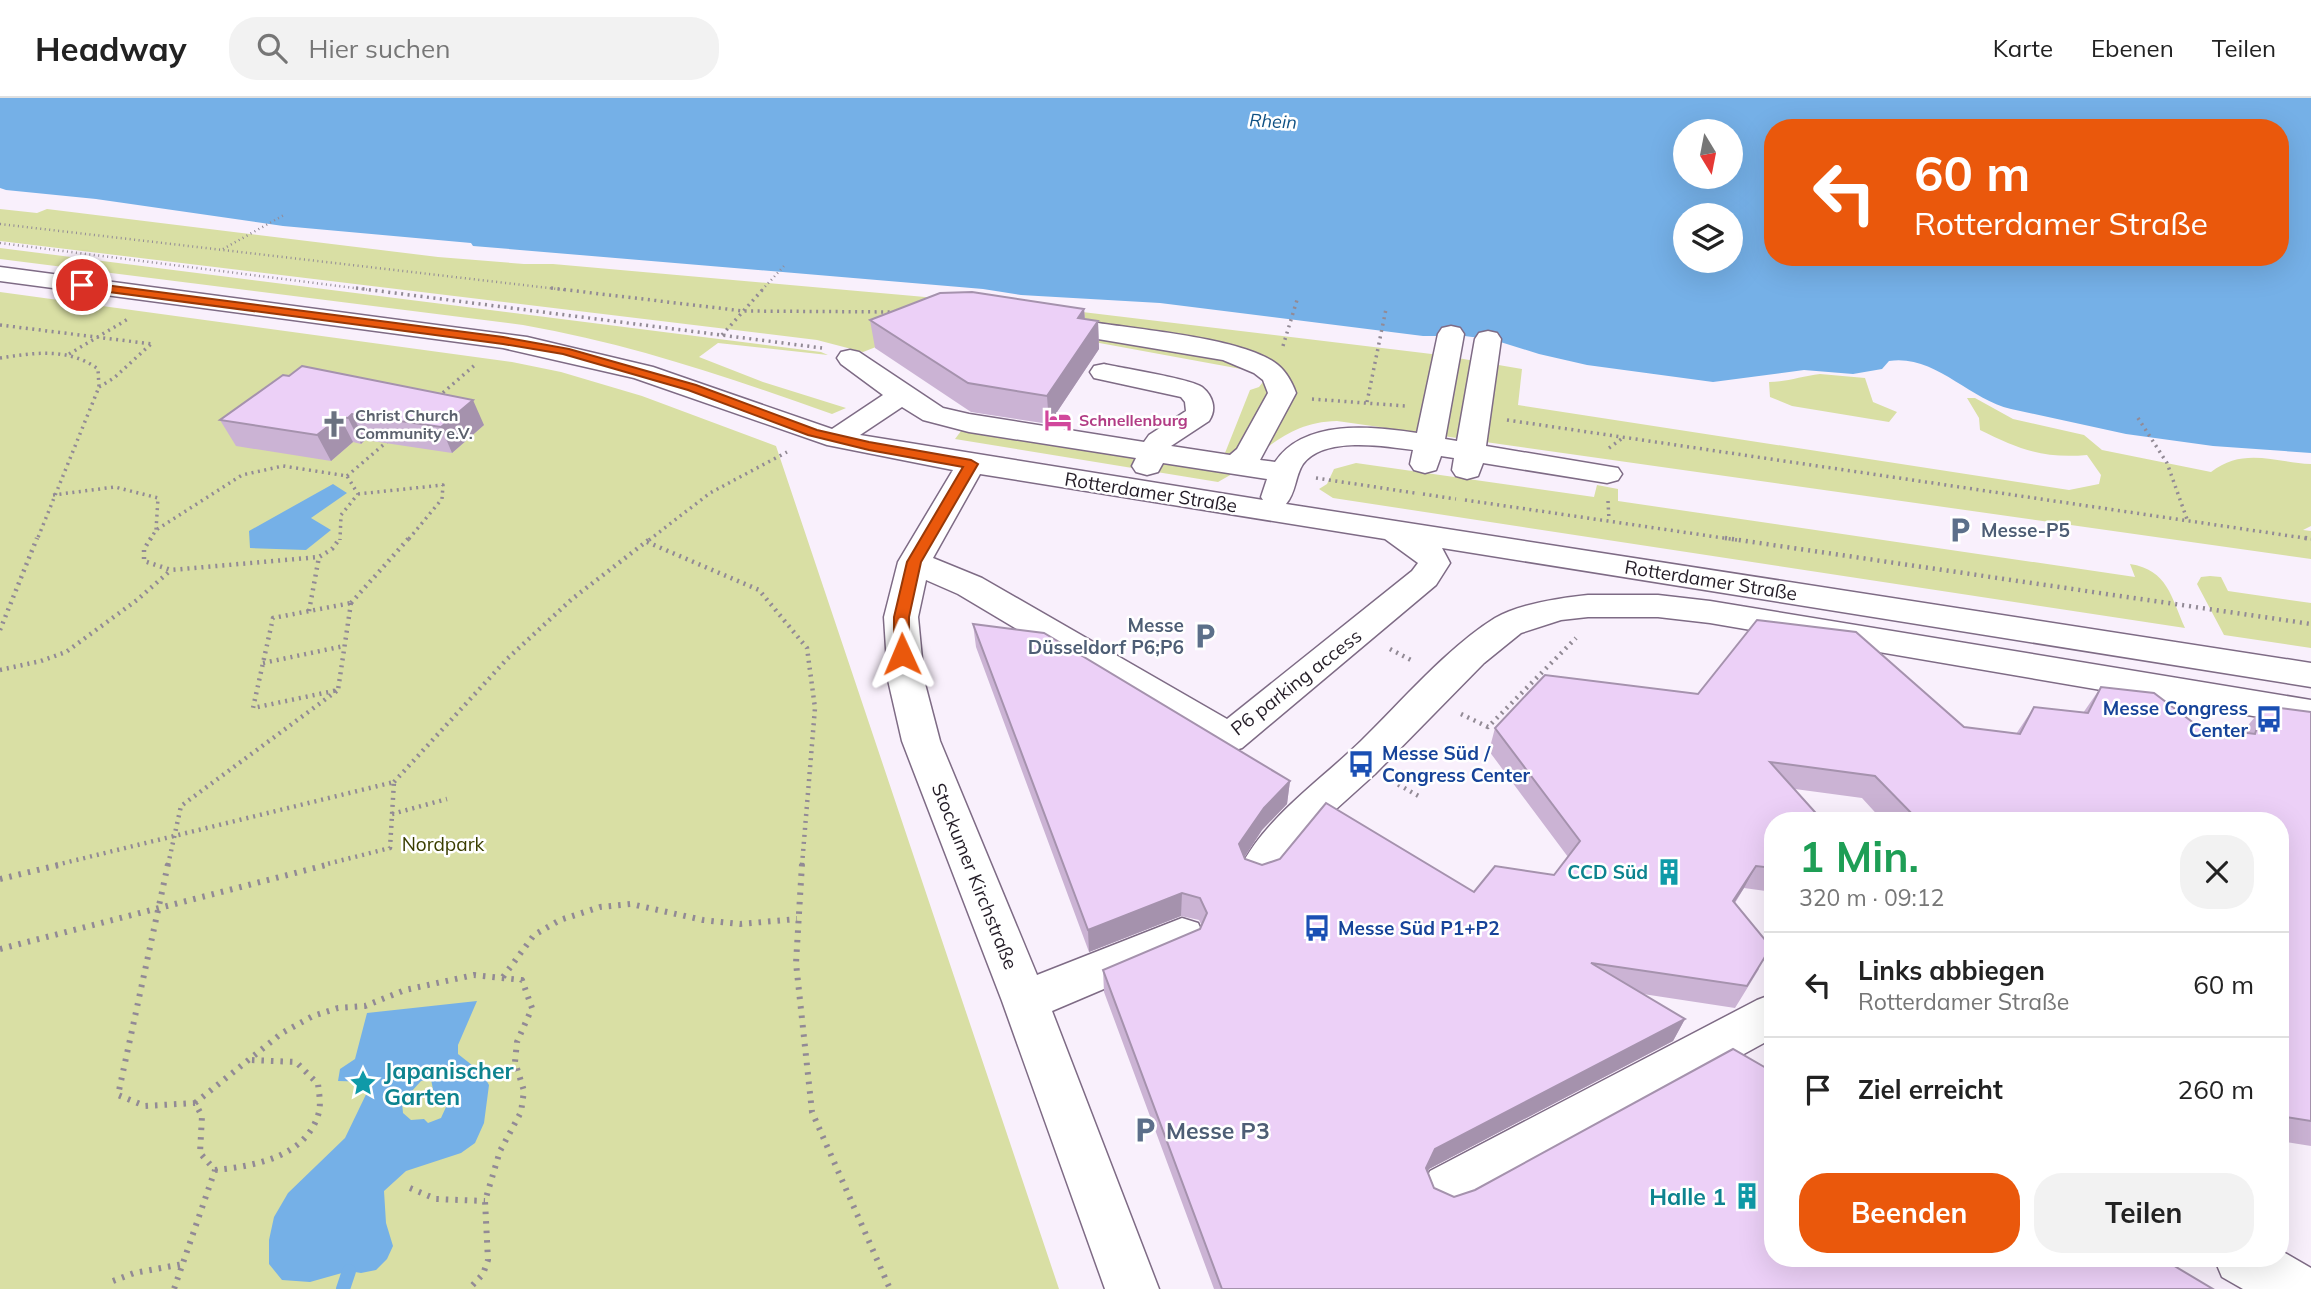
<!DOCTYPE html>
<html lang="de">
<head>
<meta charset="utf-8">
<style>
	:root { --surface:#fff; --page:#f2f2f2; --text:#222; --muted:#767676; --line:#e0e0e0; --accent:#ea580c }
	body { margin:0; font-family:Mulish,sans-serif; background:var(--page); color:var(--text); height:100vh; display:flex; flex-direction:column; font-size:26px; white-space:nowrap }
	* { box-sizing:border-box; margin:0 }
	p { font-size:23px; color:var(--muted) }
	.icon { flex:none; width:38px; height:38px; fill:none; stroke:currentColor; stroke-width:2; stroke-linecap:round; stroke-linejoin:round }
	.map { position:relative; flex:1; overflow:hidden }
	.drawer { position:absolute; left:1764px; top:714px; width:525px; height:455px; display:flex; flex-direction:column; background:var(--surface); border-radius:28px; box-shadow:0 7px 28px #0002 }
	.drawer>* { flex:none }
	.banner { position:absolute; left:1764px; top:21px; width:525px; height:147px; border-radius:28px; box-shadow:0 7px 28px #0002; background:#ea580c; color:#fff; overflow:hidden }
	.needle { width:46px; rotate:170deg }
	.buttons { position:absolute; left:1673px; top:21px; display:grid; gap:14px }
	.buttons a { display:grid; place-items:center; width:70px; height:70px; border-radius:50%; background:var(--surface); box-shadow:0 7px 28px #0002; font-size:35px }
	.pin { position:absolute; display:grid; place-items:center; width:60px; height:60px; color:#fff; margin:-30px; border:4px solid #fff; border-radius:50%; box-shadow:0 2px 7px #0007 }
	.me { position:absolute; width:77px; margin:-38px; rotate:359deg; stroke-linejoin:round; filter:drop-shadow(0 0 5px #0008) }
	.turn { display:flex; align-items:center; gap:24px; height:147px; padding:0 35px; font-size:32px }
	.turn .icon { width:91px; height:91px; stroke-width:2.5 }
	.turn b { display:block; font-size:49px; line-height:60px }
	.round { display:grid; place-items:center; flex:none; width:74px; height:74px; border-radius:28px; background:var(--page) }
	.summary { display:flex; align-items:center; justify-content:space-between; height:119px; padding:0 35px }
	h1 { font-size:42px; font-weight:700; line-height:52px; color:#1e9e55 }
	.button { display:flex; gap:14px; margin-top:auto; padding:14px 35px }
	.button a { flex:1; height:80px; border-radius:28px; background:var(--accent); color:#fff; font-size:28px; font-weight:700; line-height:80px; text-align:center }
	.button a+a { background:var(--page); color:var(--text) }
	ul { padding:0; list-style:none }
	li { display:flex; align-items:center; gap:21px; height:105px; padding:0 35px; border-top:2px solid var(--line) }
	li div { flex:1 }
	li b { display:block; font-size:26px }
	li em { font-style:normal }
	header { display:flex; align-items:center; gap:42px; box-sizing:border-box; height:98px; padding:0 35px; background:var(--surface); border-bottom:2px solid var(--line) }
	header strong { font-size:33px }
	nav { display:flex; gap:38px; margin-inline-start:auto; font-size:24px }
	.search { width:490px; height:63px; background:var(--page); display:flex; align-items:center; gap:18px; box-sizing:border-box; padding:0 24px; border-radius:28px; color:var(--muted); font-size:26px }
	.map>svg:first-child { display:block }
	.green { fill:#d9dfa4 }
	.water { fill:#75b0e7; fill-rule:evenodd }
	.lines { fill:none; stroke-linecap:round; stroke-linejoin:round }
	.stream { stroke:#75b0e7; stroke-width:14 }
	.minor-casing { stroke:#7e6b85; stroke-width:3 }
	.path-far3 { stroke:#928a95; stroke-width:2.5; stroke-dasharray:1 3.5; stroke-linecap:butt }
	.path-far2 { stroke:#928a95; stroke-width:3.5; stroke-dasharray:2 4.5; stroke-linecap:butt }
	.path-far1 { stroke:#928a95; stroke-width:4.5; stroke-dasharray:2 5; stroke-linecap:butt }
	.path { stroke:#928a95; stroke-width:6; stroke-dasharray:2.5 7; stroke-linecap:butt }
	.minor { fill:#fff; fill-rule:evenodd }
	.wall { fill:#cbb3d4 }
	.shaded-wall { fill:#a592ad }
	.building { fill:#ecd0f7; stroke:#a592ad; stroke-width:2 }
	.route { fill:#ea580c; stroke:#983908; stroke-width:2 }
	.labels { text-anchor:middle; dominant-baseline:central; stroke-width:5; stroke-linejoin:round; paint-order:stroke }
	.far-worship-label { font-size:16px; font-weight:bold; fill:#5b616d; stroke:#fff; text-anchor:start }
	.far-hotel-label { font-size:16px; font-weight:bold; fill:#b23c85; stroke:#fff; text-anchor:start }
	.far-water-label { font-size:18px; font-style:italic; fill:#105285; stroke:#fff }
	.street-label { font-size:19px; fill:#241d27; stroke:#fff }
	.service-label { font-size:19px; font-weight:bold; fill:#4e5e75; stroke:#fff; text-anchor:start }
	.transit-label { font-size:19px; font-weight:bold; fill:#164399; stroke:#fff; text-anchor:start }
	.park-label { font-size:19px; fill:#3a3e00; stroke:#fff }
	.culture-label { font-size:19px; font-weight:bold; fill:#0d838f; stroke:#fff; text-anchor:end }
	.near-culture-label { font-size:23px; font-weight:bold; fill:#0d838f; stroke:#fff; text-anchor:start }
	.near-service-label { font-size:23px; font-weight:bold; fill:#4e5e75; stroke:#fff; text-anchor:start }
</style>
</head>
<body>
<header>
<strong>Headway</strong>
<div class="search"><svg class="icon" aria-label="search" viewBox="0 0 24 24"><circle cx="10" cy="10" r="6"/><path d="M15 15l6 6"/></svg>Hier suchen</div>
<nav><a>Karte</a><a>Ebenen</a><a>Teilen</a></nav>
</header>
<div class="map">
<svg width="2311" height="1191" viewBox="0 0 2311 1191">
	<rect width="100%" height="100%" fill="#f9f0fc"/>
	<path class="green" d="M0,111l37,4 10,-4 391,48 86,7h29l496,44 391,47 82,14 -4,36 551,85 30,-6 2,-9 -14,-20c-43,4 -69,-6 -107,-25l-1,-12 -12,-20h8l38,21 71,16 18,15 109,22c32,-25 63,-10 100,-8v62l-8,4 8,1v28l-974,-138c-40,1 -57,18 -88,39l-24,-7 25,-63 9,-3 4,-5v-4l-11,-7 -169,-31 -148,-16 -72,28 -46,-12 -817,-99z
		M0,150l821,104 7,3 -110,-12 -19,14 64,25 83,26 -14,6c-105,-37 -200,-70 -309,-89l-523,-66z
		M0,194l512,70 49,10 81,24 134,50 283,843h-1059z
		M1820,276l45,4 8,24 24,10 -8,10 -97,-16 -22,-9 -1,-15c18,0 33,-6 51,-8z
		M964,329l275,43 -21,12 -263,-43z
		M1356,365l238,34 3,-12 21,4v12l517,76 -5,-13c38,6 41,33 55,64l-852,-130 -14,-9 8,-5 7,-15z
		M2210,478l11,1 7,14 83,12v45l-87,-13 -27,-51 4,-7z"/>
	<path class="water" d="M0,0h2311v355l-98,-7 -87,-12 -115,-25c-43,-10 -76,-55 -122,-48l-7,8 -29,5 -49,-4 -91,12 -126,-17 -48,-11 -45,-14 -51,-7 -1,3h-19l-263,-33 -139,-8 -38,-6 -510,-43 -2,-3 -188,-17 -187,-27 -90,-9 -6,-2zM1773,30h507v129h-507zM1685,33h46v46h-46zM1685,117h46v46h-46z
		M333,386l14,9 -36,25 20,12 -25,20 -56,-2 -1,-17z
		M477,903l-19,44v9l24,19 7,12 -5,38 -9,20 -14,10 -55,18 -22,20 2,32 7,23 -6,13 -11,11 -15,3 -12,-2 -39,11 -28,-2 -13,-16v-24l5,-23 14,-24 57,-55 27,-56 -34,-1 2,-12 15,-10 12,-46zM431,981l3,16 8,4 4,8 -5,11 -13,5 -4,-4 -13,1 -8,-7 -1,-11 19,-21z"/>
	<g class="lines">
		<path class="stream" d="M343,1191l6,-18"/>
		<defs>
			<path id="minor" d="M0,169l527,70 126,30 179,62 51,-34 -42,-31 -4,-6 4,-6 9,-2 9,2 84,56 26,6 175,28 5,-7 37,-24 -1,-9 -4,-5 -87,-19 -4,-6 4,-6 10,-2c17,4 88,15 98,23 11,9 15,22 7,34l-38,25 59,9 7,-6 31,-56 -5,-13 -9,-7 -31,-13 -125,-21 -9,-3 -4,-5 4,-5 9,-3c45,7 140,15 176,39 11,7 18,20 22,31l-36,67 15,2c29,-43 96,-36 142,-29l21,-99 4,-6 9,-2 9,2 4,6 -19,105 12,2 18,-102 4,-6 9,-2 9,2 4,6 -15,107 132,22 4,6 -4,6 -11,3 -124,-20 -5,13 -11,3 -11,-3 -4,-6 2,-12 -13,-2 -5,14 -11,3 -11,-3 -4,-6 3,-14c-29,-4 -89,-14 -110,14 -8,12 -7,29 -17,40l1025,159v24l-869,-139 8,15 -14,22 -194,163 -13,4 -13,-4 -258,-154 -32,-14 -8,37 6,63 16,61 97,234 145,-57 16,5 6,13 -6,13 -146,62 107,278h-54l-103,-288 -100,-260 -14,-61 -4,-63 14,-55 55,-92 -126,-25 -193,-67 -131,-30 -503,-67zM902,309l21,13 46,12 167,26 -4,8 4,6 11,3 11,-3 5,-9 104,16 -6,18 2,3 -403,-65zM980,376l405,65 33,24 -6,8 -185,148 -245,-141 -49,-20z
				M1588,497h70l52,6 601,99v26l-601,-103 -52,-6h-70l-27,3 -40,13 -37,30 -109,111 -51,46 -48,60 -15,5 -15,-5 -6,-12c27,-52 80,-87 121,-127 40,-39 87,-94 134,-123 24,-14 65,-20 93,-23z
				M1773,896v44l-307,169 -18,7 -18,-7 -8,-18 8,-18 327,-171z
				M2280,1152l31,18v21h-68l-21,-12 -8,-19h66z"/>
		</defs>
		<use href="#minor" class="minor-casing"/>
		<path class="path-far3" d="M0,126l566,66
			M0,145l370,47
			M223,151l61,-34
			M762,192l22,-24"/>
		<path class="path-far2" d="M356,190l466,60
			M551,190l192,23 152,1
			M0,227l152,19
			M722,237l42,-47
			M1283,248l14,-46
			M69,256l59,-35
			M0,260c34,-5 68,-11 98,11l1,18 -62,153
			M99,289l15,-9 37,-34
			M438,299l38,-33
			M1312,301l93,7
			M1367,304l19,-93
			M2138,320l29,45 21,59
			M1507,322l804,119
			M1609,350l15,-11
			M347,378l42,-36
			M1316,380l99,15
			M358,396l85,-9 -1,14 -34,41
			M1423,396l33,5
			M53,397l62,-8 43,11 -2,32
			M1465,402l272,40
			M1608,403l1,19
			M150,442l6,-10 86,-55 41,-9 64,10 11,18 -17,21 -1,25
			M649,442l61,-47 77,-41"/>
		<path class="path-far1" d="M151,440l-7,11v12l27,9 148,-13 13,-8 8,-11
			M1725,440l586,86
			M2305,440l6,1
			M647,444l112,48 48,58 8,60 -13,157
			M351,505l-13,87 -85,18 20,-90z
			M351,505l58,-65
			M309,513l10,-54
			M0,532l37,-92
			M1390,551l23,12
			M263,565l81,-17
			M0,572l41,-9 25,-9 71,-52 34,-30
			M1461,616l27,13 88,-89
			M1392,683l30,17
			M394,684l113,-123 65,-60 79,-61
			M392,716l55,-15
			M56,767l338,-83 -4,66 -67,17
			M168,767l13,-59 157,-116"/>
		<path class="path" d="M168,766l-50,231 27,11 50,-3 7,13 -2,37 15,17 -41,119
			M802,766l-6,99 16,149 78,177
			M0,781l63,-15
			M0,851l330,-85
			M503,879l31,-42 26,-15 40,-13 31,-3 72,16 37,4 57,-5
			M195,1005l87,-70 31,-17 25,-8 27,-2 40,-16 69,-15 48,5 10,28 -15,34 -2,20 9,29 -3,21 -21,39 -15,50 3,59 -5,14 -14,15
			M215,1072c40,-4 92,-13 104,-58 2,-9 0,-19 -1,-28l-22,-22 -46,-2
			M410,1090l26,11 49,2
			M113,1183l21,-8 49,-9"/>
		<use href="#minor" class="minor"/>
	</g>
	<path class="wall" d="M1084,211l1,10 13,2 1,28 -50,75 -78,-12 -96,-64 -5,-28z
		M283,277l201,50 -32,28 -87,-13 -4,4 -8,-2 -22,19 -95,-15 -16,-26z
		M973,526l317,157 -3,23 -25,26 -17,27v2l17,6 212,27 80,-17 14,-18 -79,-106 6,-23 469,-1 52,7 18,-27 49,6 18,-26 98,40 44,5 2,-3 19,-23 47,6v434l-31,-5v-320h-397l-21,-23 -67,-9 -22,32v71l-29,-4 -9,15 24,66 -24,39 -92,-14 42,25 -12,22 -244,128 -2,3 7,16 20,9 319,61 440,31h-999l-110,-297 -1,-22 97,-41 2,-3 -3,-6 -18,-4 -92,36 -113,-305z"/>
	<path class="shaded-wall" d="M1084,211l2,27 -8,-18z
		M1098,223l1,28 -50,75 -2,-28z
		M473,302l11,25 -32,28 -11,-26z
		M352,316l13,26 -4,4 -13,-26z
		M340,319l13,25 -22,19 -14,-26z
		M1290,683l-3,23 -25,26 -24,37 1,-23 25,-36z
		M1756,768l-12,22 -23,35 12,-22z
		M1182,795l-1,23 -92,36 -1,-22z
		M1685,921l-12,22 -244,128 -9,19 6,-20 9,-19z"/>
	<path class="building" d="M972,194l112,17 -6,9 20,3 -51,75 -79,-13 -98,-63 70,-27z
		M302,268l171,34 -32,27 -89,-13 -4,4 -8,-1 -23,18 -97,-15 63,-45 6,1z
		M1757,522l99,12 108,95 56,7 14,-27 54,6 13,-26 53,6 45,34 56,7 9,-28 47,6v409l-31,-5v-295h-361l-44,-45 -105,-14 53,59h-50v47l-17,-2 -23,35 38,46 -24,39 -156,-23 94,56 -250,130 -9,19 8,20 20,9 21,-7 258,-141 40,23v186h388l52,31h-991l-119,-319 97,-41 7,-16 -7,-15 -18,-5 -94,37 -115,-306 71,9 246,148 -26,27 -25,36 6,15 17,6 18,-6 46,-56 148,89 21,-26 59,9 26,-34 -85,-113 50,-53 153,19z"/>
	<path class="route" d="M82,184l421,55 66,12 127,36 121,45 52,12 102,18 7,4 -57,98 -12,55v37l-7,5 -8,-5v-37l13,-55 56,-95 -94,-17 -61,-15 -120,-45 -125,-36 -60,-10 -424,-56 -2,-3z"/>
	<defs>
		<symbol id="hotel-bare" viewBox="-9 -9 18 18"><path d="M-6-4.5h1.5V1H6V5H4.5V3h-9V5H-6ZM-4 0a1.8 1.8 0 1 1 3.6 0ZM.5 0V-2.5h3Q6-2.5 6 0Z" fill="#d1479c" stroke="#fff" stroke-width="2.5" paint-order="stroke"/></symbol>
		<symbol id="church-bare" viewBox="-9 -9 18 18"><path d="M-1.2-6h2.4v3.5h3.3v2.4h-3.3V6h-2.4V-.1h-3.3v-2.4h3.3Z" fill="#6b7280" stroke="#fff" stroke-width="2.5" paint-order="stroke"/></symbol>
		<symbol id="parking-bare" viewBox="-9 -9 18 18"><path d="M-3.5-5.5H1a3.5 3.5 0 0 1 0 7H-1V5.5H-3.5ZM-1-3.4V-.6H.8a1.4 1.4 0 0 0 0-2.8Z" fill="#5c6f8a" stroke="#fff" stroke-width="2.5" paint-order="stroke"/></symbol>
		<symbol id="bus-bare" viewBox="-9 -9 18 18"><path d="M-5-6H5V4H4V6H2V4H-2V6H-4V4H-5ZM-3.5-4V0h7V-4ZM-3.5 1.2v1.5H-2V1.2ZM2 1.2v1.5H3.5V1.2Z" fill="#1a4fb4" stroke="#fff" stroke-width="2.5" paint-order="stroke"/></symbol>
		<symbol id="building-bare" viewBox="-9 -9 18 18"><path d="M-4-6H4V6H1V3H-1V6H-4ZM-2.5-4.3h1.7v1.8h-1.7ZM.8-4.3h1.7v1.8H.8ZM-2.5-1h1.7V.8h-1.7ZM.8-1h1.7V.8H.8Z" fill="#0f9aa8" stroke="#fff" stroke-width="2.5" paint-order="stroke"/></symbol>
		<symbol id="sight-bare" viewBox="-9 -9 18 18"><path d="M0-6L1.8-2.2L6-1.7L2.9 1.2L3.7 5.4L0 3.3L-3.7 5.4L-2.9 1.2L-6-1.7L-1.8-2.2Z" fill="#0f9aa8" stroke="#fff" stroke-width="2.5" paint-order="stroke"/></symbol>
	</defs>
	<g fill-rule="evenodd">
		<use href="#hotel-bare" x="1039" y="303" width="38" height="38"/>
		<use href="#church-bare" x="315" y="307" width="38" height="38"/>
		<use href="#parking-bare" x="1941" y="413" width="38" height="38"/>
		<use href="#parking-bare" x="1186" y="519" width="38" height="38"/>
		<use href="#bus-bare" x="2250" y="602" width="38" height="38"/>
		<use href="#bus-bare" x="1342" y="647" width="38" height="38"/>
		<use href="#building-bare" x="1650" y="755" width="38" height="38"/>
		<use href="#bus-bare" x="1298" y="811" width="38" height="38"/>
		<use href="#sight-bare" x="344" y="966" width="38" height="38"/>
		<use href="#parking-bare" x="1126" y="1013" width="38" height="38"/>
		<use href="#building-bare" x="1728" y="1079" width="38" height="38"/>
	</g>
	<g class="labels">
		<g class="far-worship-label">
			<text x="355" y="317">Christ Church<tspan x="355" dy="18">Community e.V.</tspan></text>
		</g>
		<g class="far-hotel-label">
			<text x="1079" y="322">Schnellenburg</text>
		</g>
		<g class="far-water-label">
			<text transform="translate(1273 23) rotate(3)">Rhein</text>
		</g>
		<g class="street-label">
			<text transform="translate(1151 394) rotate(9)">Rotterdamer Straße</text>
			<text transform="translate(1711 482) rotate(9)">Rotterdamer Straße</text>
			<text transform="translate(1296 584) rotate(-38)">P6 parking access</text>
			<text transform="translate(975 778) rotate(68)">Stockumer Kirchstraße</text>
		</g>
		<g class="service-label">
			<text x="1981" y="432">Messe-P5</text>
			<text x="1184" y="527" text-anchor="end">Messe<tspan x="1184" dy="22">Düsseldorf P6;P6</tspan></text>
		</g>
		<g class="transit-label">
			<text x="2248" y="610" text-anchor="end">Messe Congress<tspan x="2248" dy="22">Center</tspan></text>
			<text x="1382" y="655">Messe Süd /<tspan x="1382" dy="22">Congress Center</tspan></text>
			<text x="1338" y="830">Messe Süd P1+P2</text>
		</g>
		<g class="park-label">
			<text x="443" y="746">Nordpark</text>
		</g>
		<g class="culture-label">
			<text x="1648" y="774">CCD Süd</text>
		</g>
		<g class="near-culture-label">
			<text x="384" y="972">Japanischer<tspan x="384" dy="26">Garten</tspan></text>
			<text x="1726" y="1098" text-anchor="end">Halle 1</text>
		</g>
		<g class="near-service-label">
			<text x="1166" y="1032">Messe P3</text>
		</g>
	</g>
</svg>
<div class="buttons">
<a><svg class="needle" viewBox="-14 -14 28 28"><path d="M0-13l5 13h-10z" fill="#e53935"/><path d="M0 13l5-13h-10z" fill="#767676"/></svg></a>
<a><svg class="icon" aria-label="layers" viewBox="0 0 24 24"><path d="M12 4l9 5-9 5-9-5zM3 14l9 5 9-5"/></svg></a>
</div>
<div class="pin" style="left:82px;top:187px;background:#d93025"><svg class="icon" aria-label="arrive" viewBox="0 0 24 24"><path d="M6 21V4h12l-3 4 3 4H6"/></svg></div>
<svg class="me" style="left:902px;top:556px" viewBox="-20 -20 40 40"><path d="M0-17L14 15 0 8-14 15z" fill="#ea580c" stroke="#fff" stroke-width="4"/></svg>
<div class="banner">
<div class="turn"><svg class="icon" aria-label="left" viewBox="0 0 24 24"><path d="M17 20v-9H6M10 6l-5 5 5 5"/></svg><div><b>60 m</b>Rotterdamer Straße</div></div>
</div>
<section class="drawer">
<div class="summary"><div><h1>1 Min.</h1><p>320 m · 09:12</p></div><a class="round"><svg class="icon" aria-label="close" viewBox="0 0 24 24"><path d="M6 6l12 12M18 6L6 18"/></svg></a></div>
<ul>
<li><svg class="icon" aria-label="left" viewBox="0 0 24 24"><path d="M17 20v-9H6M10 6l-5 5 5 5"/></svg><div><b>Links abbiegen</b><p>Rotterdamer Straße</p></div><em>60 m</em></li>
<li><svg class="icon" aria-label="arrive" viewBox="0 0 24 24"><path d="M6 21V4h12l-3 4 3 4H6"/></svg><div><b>Ziel erreicht</b></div><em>260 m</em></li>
</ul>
<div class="button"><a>Beenden</a><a>Teilen</a></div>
</section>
</div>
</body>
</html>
